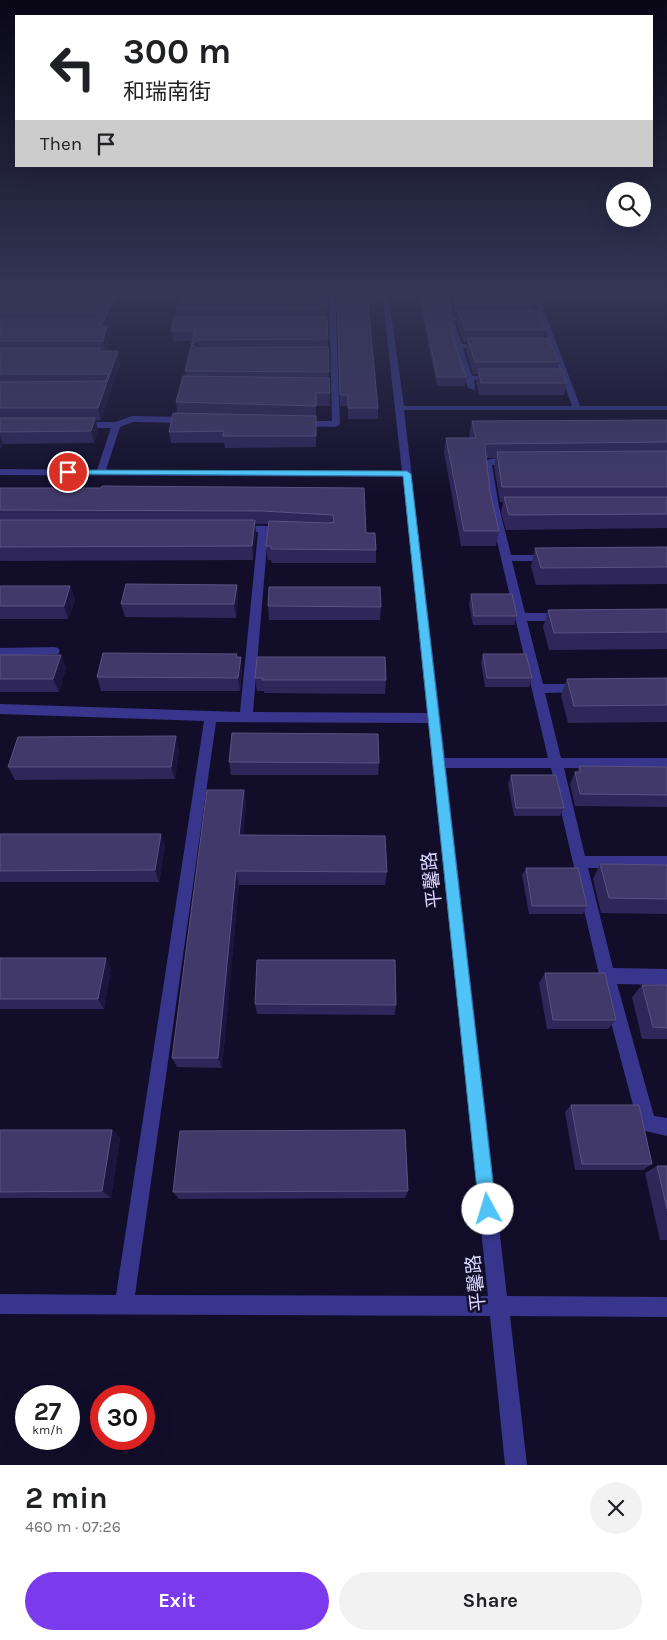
<!DOCTYPE html>
<html lang="en">
<head>
<meta charset="utf-8">
<style>
	:root { --surface:#fff; --page:#f2f2f2; --text:#202124; --muted:#757577; --accent:#7c3aed }
	body { margin:0; font-family:Karla,"Noto Sans SC",sans-serif; background:var(--page); color:var(--text); height:100vh; display:flex; flex-direction:column; font-size:19px; white-space:nowrap }
	* { box-sizing:border-box; margin:0 }
	p { font-size:16px; color:var(--muted) }
	.icon { flex:none; width:28px; height:28px; fill:none; stroke:currentColor; stroke-width:2; stroke-linecap:round; stroke-linejoin:round }
	.map { position:relative; height:1465px; overflow:hidden }
	.drawer { display:flex; flex-direction:column; background:var(--surface); flex:1 }
	.drawer>* { flex:none }
	.hud { position:absolute; left:15px; top:15px; width:638px; height:152px; border-radius:0px; box-shadow:0 5px 20px #0002; background:#fff; color:var(--text); overflow:hidden }
	.tools { position:absolute; left:606px; top:182px; display:grid; gap:10px }
	.tools a { display:grid; place-items:center; width:45px; height:45px; border-radius:50%; background:var(--surface); box-shadow:0 5px 20px #0002; font-size:25px }
	.speed { position:absolute; left:15px; top:1385px; display:flex; gap:10px; font-size:25px; font-weight:700; text-align:center }
	.speed>* { display:grid; place-content:center; width:65px; height:65px; border-radius:50%; background:var(--surface); box-shadow:0 5px 20px #0002; line-height:1 }
	.speed small { font-size:12px; font-weight:400 }
	.speed .limit { border:8px solid #d22; background:#fff; color:#111 }
	.pin { position:absolute; display:grid; place-items:center; width:42px; height:42px; color:#fff; margin:-21px; border:2px solid #fff; border-radius:50%; box-shadow:0 1px 5px #0007 }
	.me { position:absolute; width:55px; margin:-28px; rotate:354deg; stroke-linejoin:round; filter:drop-shadow(0 0 4px #0008) }
	.turn { display:flex; align-items:center; gap:18px; height:105px; padding:0 25px; font-size:22px }
	.turn .icon { width:65px; height:65px; stroke-width:2.5 }
	.turn b { display:block; font-size:35px; line-height:42px }
	.then { display:flex; align-items:center; height:48px; padding:0 25px; background:#0003; gap:10px; font-size:19px }
	.round { display:grid; place-items:center; flex:none; width:52px; height:52px; border-radius:26px; background:var(--page) }
	.overview { display:flex; align-items:center; justify-content:space-between; height:85px; padding:0 25px }
	h1 { font-size:30px; font-weight:700; line-height:38px }
	.button { display:flex; gap:10px; margin-top:auto; padding:10px 25px }
	.button a { flex:1; height:58px; border-radius:30px; background:var(--accent); color:#fff; font-size:20px; font-weight:700; line-height:58px; text-align:center }
	.button a+a { background:var(--page); color:var(--text) }
	.map>svg:first-child { display:block }
	.lines { fill:none; stroke-linecap:round; stroke-linejoin:round }
	.minor { fill:#37368c; fill-rule:evenodd }
	.wall { fill:#2f2659 }
	.shaded-wall { fill:#1c153e }
	.building { fill:#41396a; stroke:#5a5282 }
	.route { fill:#4fc3f7; stroke:#337fa1 }
	.labels { text-anchor:middle; dominant-baseline:central; stroke-width:5; stroke-linejoin:round; paint-order:stroke }
	.street-label { font-size:19px; fill:#dbd7ff; stroke:#120e2a }
</style>
</head>
<body>
<div class="map">
<svg width="667" height="1465" viewBox="0 0 667 1465">
	<rect width="100%" height="100%" fill="#120e2a"/>
	<g class="lines">
		<path class="minor" d="M329,292h6l5,132 -4,3 -36,-1 -4,-3 1,-2h35z
			M382,292h6l16,114h168l-37,-104 3,-2 3,2 39,104h87v4h-263l41,348h103l-59,-251 -6,-45c6,-5 26,-5 32,0l-4,3h-19l7,42 12,48h39l5,3 -5,3h-38l13,52h36l6,4 -6,4h-34l16,63h37l6,4 -6,4 -35,1 16,65h106v10h-103l21,88h82v12h-79l25,100 54,1v16l-50,-1 37,132 13,2v18l-26,-6 -3,-6 -34,-128 -53,-228h-105l61,528 160,1v20l-157,-1 17,149h-22l-15,-149 -490,-2v-20l116,1 88,-574 -204,-7v-10l240,8 18,-180h-19l-5,-3c6,-5 49,-4 55,1l-5,3h-16l-15,179 174,1 -24,-236 -403,-2v-6l97,1 14,-42h-31l-4,-3 4,-3h35l17,-6 55,1 4,3 -4,3 -54,-1 -13,5 -14,43 296,1zM216,722l212,1 60,573 -353,-1z
			M448,298l3,2 2,17h19l4,2 -4,2h-18l8,23h20l4,2 -4,2h-19l9,28h22l4,2 -4,2h-20l1,10 -7,-2c-9,-30 -20,-56 -23,-88z
			M54,647l4,1 2,3 -2,3 -58,2v-8z"/>
	</g>
	<path class="wall" d="M0,292h124l-16,36 2,10 -4,13h12l2,12 -19,57h-5l2,10 -4,13 -91,1 -2,4h-1z
		M181,292h147l-1,1v24l3,89h-14v41l-91,1 -1,-5h-53l-2,-11 8,-19 -1,-11 10,-26 -1,-5 7,-30h-19l-2,-10 6,-14 -1,-8z
		M336,292l42,116v11h-30v-13h-8z
		M420,292l33,46 13,39 -1,9h-28l-18,-86z
		M454,292h77l4,11 -1,8 11,19 -1,8 15,24 -2,7 10,14 -3,12h-85l-3,-13 2,-8h-5l-7,-24 1,-8h-4l-6,-19 1,-8h-3l-2,-15z
		M667,420v108l-161,2 -5,-18 2,-10h-3l-6,-35 2,-9h-10l4,34 9,39 -3,15h-35l-17,-94 2,-14h24l-1,-3 3,-14z
		M0,488h364l2,45 10,17v13h-104l-1,-3h-3l-2,-14 2,-22h-13l1,10 -3,26 -253,1z
		M667,547v37l-131,1 -5,-19 4,-18z
		M237,585l1,13 -2,20 -111,-1 -4,-13z
		M0,586h70l5,14 -7,19h-68z
		M471,594l46,22 -3,9h-41l-4,-21z
		M268,606l113,1 -1,13h-111z
		M667,609v40l-118,1 -6,-23 5,-17z
		M483,654l49,24 -3,9h-44l-4,-24z
		M0,655h61l5,13 -7,24h-59z
		M237,657l5,13 -2,21h-139l-4,-14z
		M255,678l131,2 -1,14 -121,-1v-2h-7z
		M667,678v44l-99,1 -7,-27 6,-17z
		M179,749l-4,30 -160,1 -7,-13z
		M229,762l150,1 -1,12h-147z
		M579,766l88,1v40l-92,-1 -5,-22 5,-12h2z
		M511,775l53,33 -4,8h-46l-6,-32z
		M244,790l2,15 -3,30 144,37 -2,13h-146l-17,183 -45,-1 -5,-9z
		M0,834l165,11 -6,37h-159z
		M600,864l67,1v49l-66,-1 -8,-34z
		M526,868l61,38 -4,8h-54l-7,-39z
		M0,958l111,10 -7,41h-104z
		M545,973l71,47 -8,9h-61l-8,-46z
		M642,985h25v54h-25l-10,-42z
		M255,1004l141,1 -1,10 -138,-1z
		M571,1105l81,59 -9,6h-68l-10,-58z
		M0,1130h112l8,8 -9,60h-111z
		M657,1166h10v74h-7l-15,-67z
		M408,1191l-3,7 -226,1 -6,-7z"/>
	<path class="shaded-wall" d="M117,292h7l-16,36 2,10 -5,14 -2,-11 -2,-15z
		M198,340l1,11 -7,-6z
		M118,351l2,12 -19,57 -3,-12z
		M95,418l3,12 -4,13 -3,-12z
		M0,435l3,9 -2,4 -1,-4z
		M255,520l1,14 -3,26 -1,-14z
		M237,585l1,13 -2,20 -2,-14z
		M70,586l5,14 -7,19 -4,-13z
		M61,655l5,13 -7,24 -6,-13z
		M241,657l1,13 -2,21 -2,-13z
		M176,736l3,13 -4,30 -4,-12z
		M244,790l2,15 -4,44 -3,-14z
		M161,834l4,11 -6,37 -4,-12z
		M236,871l3,14 -17,183 -4,-10z
		M106,958l5,10 -7,41 -6,-10z
		M112,1130l8,8 -9,60 -9,-7z"/>
	<path class="building" d="M0,292h117l-16,34h6l-4,15h-103v-22h94l6,-4 -6,-4h-94z
		M181,292h146v16l-151,1z
		M337,292h30l11,116h-30v-13h-8z
		M420,292h24l9,46 13,39h-29z
		M455,292h76l4,11h-79z
		M458,311h80l7,19h-80z
		M174,317h153l1,22 -130,1 -6,5 6,3 130,-1 1,25 -144,-1 10,-40h-24z
		M467,338h81l11,24h-84z
		M0,348h100l-1,3h19l-20,57h-98v-26l106,-1 2,-7h-108z
		M478,369h84l5,14h-86z
		M183,376l146,2 1,15h-14v13l-140,-4z
		M173,413l143,3v20h-93l1,-5 -55,1z
		M0,418h95l-4,13 -91,1z
		M667,420v22l-181,2 -1,2 5,46 9,39h-35l-18,-93h30l-4,-17z
		M667,451v36h-165l-5,-35z
		M102,486l262,2 2,45h9l1,17 -105,-1v-3h-5l3,-25 60,2 5,-1 -1,-7 -71,-4 -262,-1v-22h101z
		M504,497h163v17l-158,1z
		M0,520h255l-3,26 -252,1z
		M667,547v20l-126,1 -6,-20z
		M126,584l111,1 -3,19h-113z
		M0,586h70l-6,20h-64z
		M269,587h111l1,20 -113,-1z
		M471,594h41l5,22h-43z
		M667,609v23l-113,1 -6,-23z
		M103,653l134,1 -1,3h5l-3,21 -141,-1z
		M483,654h43l6,24h-45z
		M0,655h61l-8,24h-53z
		M257,657h128l1,23h-124l1,-2h-8z
		M667,678v27l-93,1 -7,-27z
		M232,733l146,1 1,29 -150,-1z
		M176,736l-5,31h-163l10,-30z
		M579,766l88,1v28l-87,-1 -5,-22h6z
		M511,775h45l8,33h-48z
		M207,790h37l-5,45 146,1 2,36 -151,-1 -18,187h-46z
		M0,834h161l-6,36 -155,1z
		M600,864l67,1v34l-58,-1z
		M526,868h52l9,38h-55z
		M0,958h106l-8,41h-98z
		M257,960h138l1,45 -141,-1z
		M545,973h60l11,47h-63z
		M642,985h25v43l-14,-1z
		M571,1105h68l13,59h-70z
		M0,1130h112l-10,61 -102,1z
		M405,1130l3,61 -235,1 7,-61z
		M657,1166h10v43z"/>
	<linearGradient id="sky" x2="0" y2="1"><stop stop-color="#0a0817"/><stop offset="0.59" stop-color="#333655"/><stop offset="1" stop-color="#333655" stop-opacity="0"/></linearGradient>
	<rect width="667" height="497" fill="url(#sky)"/>
	<path class="route" d="M65,470l342,1 4,3 85,735 -2,6 -6,3 -6,-3 -3,-6 -76,-733 -335,-2 -5,-2z"/>
	<g class="labels">
		<g class="street-label">
			<text transform="translate(432 880) rotate(-96)">平馨路</text>
			<text transform="translate(476 1283) rotate(-96)">平馨路</text>
		</g>
	</g>
</svg>
<div class="tools">
<a><svg class="icon" aria-label="search" viewBox="0 0 24 24"><circle cx="10" cy="10" r="6"/><path d="M15 15l6 6"/></svg></a>
</div>
<div class="speed"><div>27<small>km/h</small></div><div class="limit">30</div></div>
<div class="pin" style="left:68px;top:472px;background:#d93025"><svg class="icon" aria-label="arrive" viewBox="0 0 24 24"><path d="M6 21V4h12l-3 4 3 4H6"/></svg></div>
<svg class="me" style="left:488px;top:1209px" viewBox="-20 -20 40 40"><circle r="19" fill="#fff"/><path d="M0-13L10 11 0 6-10 11z" fill="#4fc3f7"/></svg>
<div class="hud">
<div class="turn"><svg class="icon" aria-label="left" viewBox="0 0 24 24"><path d="M17 20v-9H6M10 6l-5 5 5 5"/></svg><div><b>300 m</b>和瑞南街</div></div>
<div class="then">Then<svg class="icon" aria-label="arrive" viewBox="0 0 24 24"><path d="M6 21V4h12l-3 4 3 4H6"/></svg></div>
</div>
</div>
<section class="drawer">
<div class="overview"><div><h1>2 min</h1><p>460 m · 07:26</p></div><a class="round"><svg class="icon" aria-label="close" viewBox="0 0 24 24"><path d="M6 6l12 12M18 6L6 18"/></svg></a></div>
<div class="button"><a>Exit</a><a>Share</a></div>
</section>
</body>
</html>
